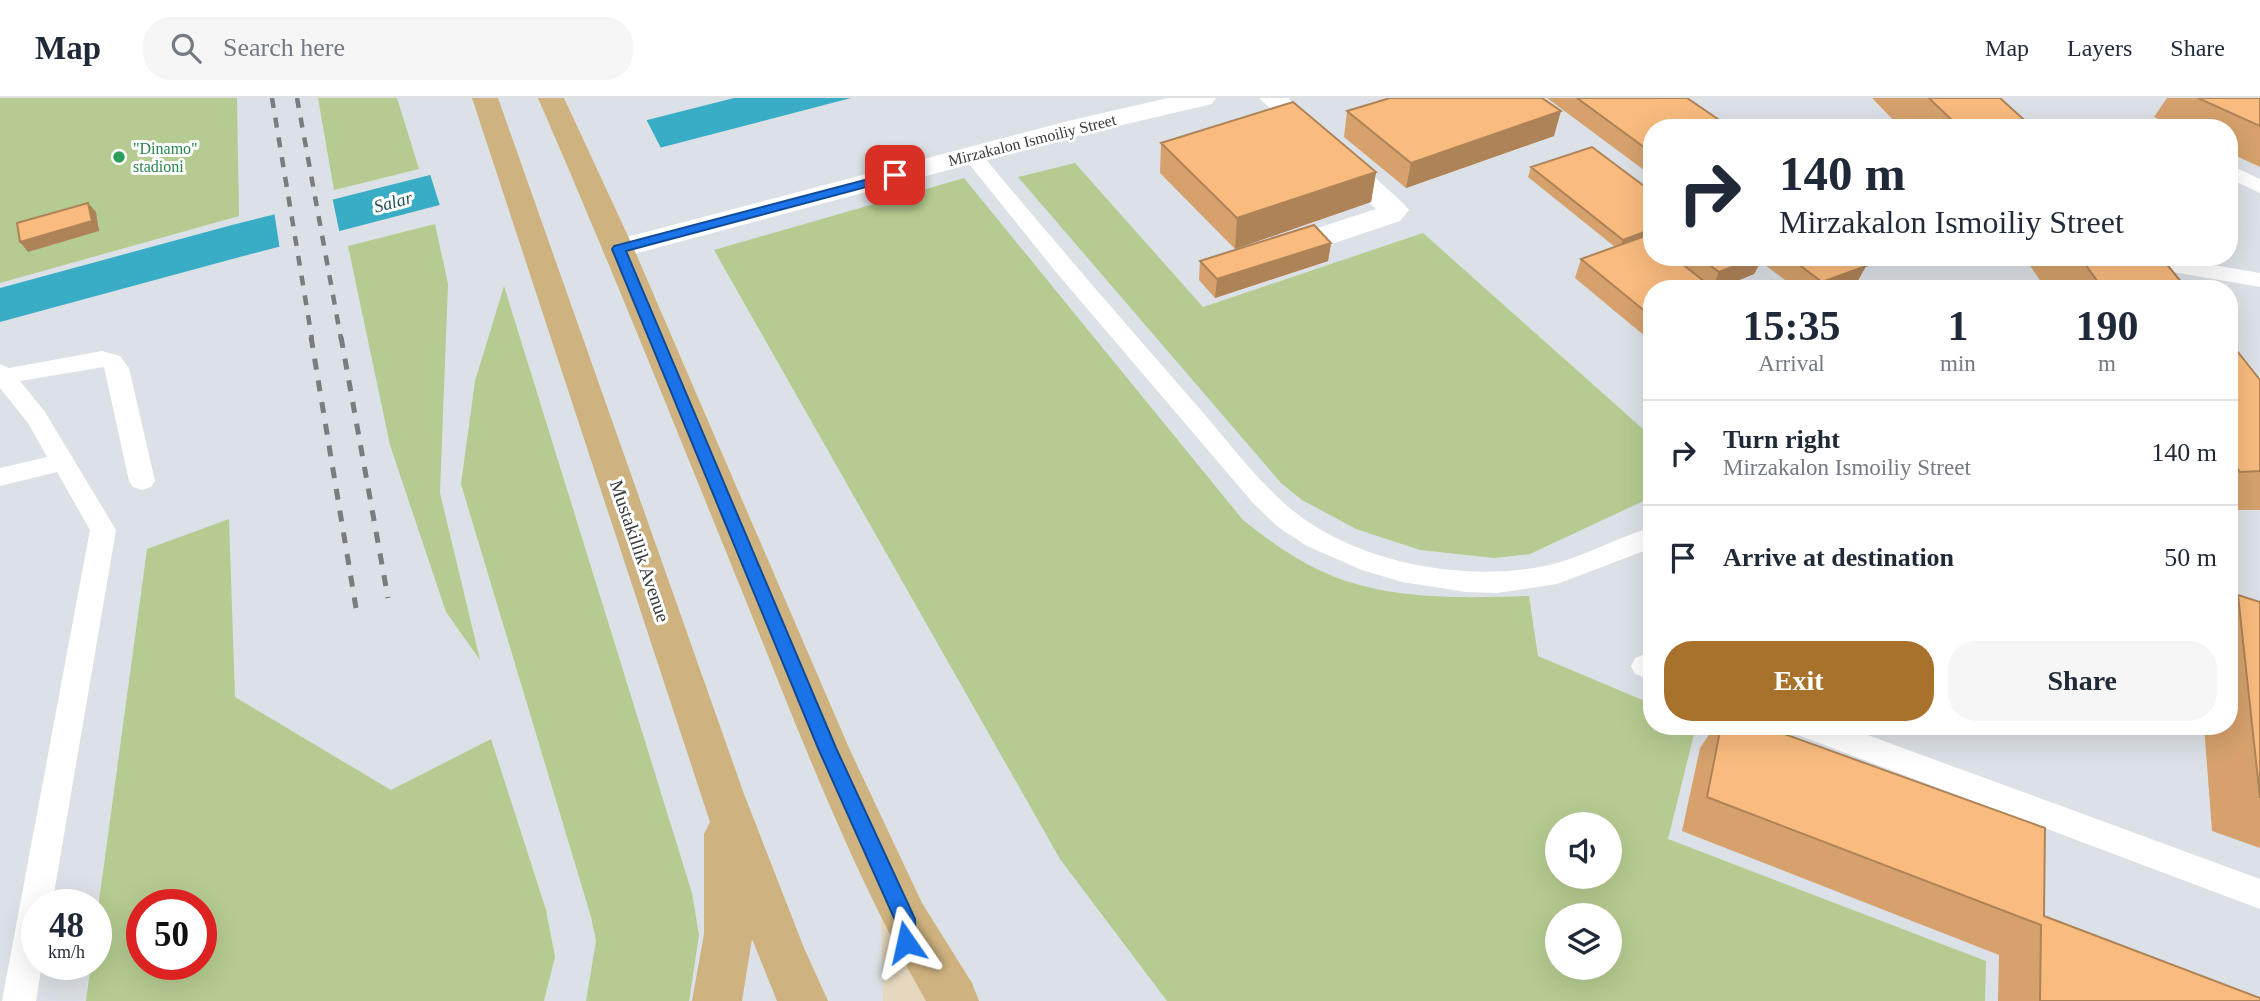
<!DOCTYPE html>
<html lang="en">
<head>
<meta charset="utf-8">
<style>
	:root { --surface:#fff; --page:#f6f6f7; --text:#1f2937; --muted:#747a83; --line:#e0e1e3; --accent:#a8722d }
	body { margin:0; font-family:"Times New Roman",serif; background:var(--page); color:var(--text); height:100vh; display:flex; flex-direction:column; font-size:26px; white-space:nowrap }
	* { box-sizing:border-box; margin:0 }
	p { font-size:23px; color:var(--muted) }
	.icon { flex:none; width:38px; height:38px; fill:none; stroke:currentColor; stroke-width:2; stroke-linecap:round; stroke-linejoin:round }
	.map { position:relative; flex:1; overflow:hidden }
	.details { position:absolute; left:1643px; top:182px; width:595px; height:455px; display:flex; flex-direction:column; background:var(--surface); border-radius:28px; box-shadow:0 7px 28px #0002 }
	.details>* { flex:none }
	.top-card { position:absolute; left:1643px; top:21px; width:595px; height:147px; border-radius:28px; box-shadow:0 7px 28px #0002; background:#fff; color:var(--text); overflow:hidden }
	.buttons { position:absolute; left:1545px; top:714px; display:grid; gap:14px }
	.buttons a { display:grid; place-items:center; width:77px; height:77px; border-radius:50%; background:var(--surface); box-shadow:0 7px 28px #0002; font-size:35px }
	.speed { position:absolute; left:21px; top:791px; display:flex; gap:14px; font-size:35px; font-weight:700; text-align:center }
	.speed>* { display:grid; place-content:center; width:91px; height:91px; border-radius:50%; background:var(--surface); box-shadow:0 7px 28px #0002; line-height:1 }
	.speed small { font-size:18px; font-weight:400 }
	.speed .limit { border:10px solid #d22; background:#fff; color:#111 }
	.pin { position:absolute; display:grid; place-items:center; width:60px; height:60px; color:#fff; margin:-30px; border-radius:14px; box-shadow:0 4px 10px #0006 }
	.me { position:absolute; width:77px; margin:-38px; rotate:349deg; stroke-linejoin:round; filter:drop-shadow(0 0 5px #0008) }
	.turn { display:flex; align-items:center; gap:24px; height:147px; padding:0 21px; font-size:32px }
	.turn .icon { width:91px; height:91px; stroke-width:2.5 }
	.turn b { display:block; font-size:49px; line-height:60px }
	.eta { display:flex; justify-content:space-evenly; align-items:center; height:119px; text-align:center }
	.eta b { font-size:42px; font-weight:800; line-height:49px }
	.button { display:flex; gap:14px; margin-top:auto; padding:14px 21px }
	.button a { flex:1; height:80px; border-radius:28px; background:var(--accent); color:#fff; font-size:28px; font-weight:800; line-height:80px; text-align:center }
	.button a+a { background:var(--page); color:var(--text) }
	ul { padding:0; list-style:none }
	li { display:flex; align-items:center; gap:21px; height:105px; padding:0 21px; border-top:2px solid var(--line) }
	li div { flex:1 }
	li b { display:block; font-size:26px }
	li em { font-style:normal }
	header { display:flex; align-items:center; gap:42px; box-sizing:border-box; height:98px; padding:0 35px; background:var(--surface); border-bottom:2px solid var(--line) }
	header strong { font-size:33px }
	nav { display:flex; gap:38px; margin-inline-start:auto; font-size:24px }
	.search { width:490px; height:63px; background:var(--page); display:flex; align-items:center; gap:18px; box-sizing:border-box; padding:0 24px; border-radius:28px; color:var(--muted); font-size:26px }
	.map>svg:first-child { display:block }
	.green { fill:#b6cb91; fill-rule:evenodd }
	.water { fill:#39adc5 }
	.pier { fill:#dce1e7 }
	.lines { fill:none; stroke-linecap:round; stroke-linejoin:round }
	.service { fill:#fff; fill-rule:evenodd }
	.minor { fill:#fff; fill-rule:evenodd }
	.secondary { fill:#e6d8bf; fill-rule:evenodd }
	.primary { fill:#ceb27f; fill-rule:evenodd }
	.rail-far1 { stroke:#797c80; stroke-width:4.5; stroke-dasharray:10 10; stroke-linecap:butt }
	.rail { stroke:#797c80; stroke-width:5; stroke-dasharray:11 11; stroke-linecap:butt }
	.wall { fill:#d6a16c }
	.shaded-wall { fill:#ae8358 }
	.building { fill:#f9bb7e; stroke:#ae8358; stroke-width:2 }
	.route { fill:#1a73e8; stroke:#114b97; stroke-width:2 }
	.leisure-dot { fill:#2e9e5b; stroke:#fff; stroke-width:2.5 }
	.labels { text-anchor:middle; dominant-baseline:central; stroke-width:6; stroke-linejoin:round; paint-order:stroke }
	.far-street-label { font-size:16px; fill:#383a3c; stroke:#fff }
	.far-leisure-label { font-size:16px; fill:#27864d; stroke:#fff; text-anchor:start }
	.far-water-label { font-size:18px; font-style:italic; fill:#20505b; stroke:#fff }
	.street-label { font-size:19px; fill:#383a3c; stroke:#fff }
</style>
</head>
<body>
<header>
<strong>Map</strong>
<div class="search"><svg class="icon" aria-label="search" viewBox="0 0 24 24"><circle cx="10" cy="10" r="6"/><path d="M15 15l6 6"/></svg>Search here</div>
<nav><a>Map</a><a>Layers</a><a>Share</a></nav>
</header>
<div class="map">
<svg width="2260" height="903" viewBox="0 0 2260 903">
	<rect width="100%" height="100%" fill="#dce1e7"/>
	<path class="green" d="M0,0h237l2,118 -239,67z
		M318,0h79l22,71 -85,21z
		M1075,65l128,144 220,-74 229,204v60l-122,57 -36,4 -74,-8 -64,-21 -54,-29 -21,-17 -263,-306z
		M964,80l279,342c24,19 48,37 76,50 64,31 141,28 210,26l9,60 114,48v22h44l-28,113 318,122 -1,40h-818l-107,-142 -346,-609zM1610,726v53h-52v-53zM1610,817v53h-52v-53z
		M435,126l13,60 -8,209 40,167 -34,-48 -56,-167 -42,-199z
		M504,188l188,607 7,42 -10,66h-103l10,-60 -5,-24 -130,-433 14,-103z
		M229,421l6,178 156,93 100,-51 55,171 9,47 -11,44h-458l5,-37h5v-41l51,-374zM142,807h59v59h-59z"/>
	<path class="water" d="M734,0h117l-615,160 -236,64v-34l232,-63z"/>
	<path class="pier" d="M645,19l18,35 -222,57 -12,-38z
		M332,98l8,39 -60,15 -6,-39z"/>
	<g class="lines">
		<path class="service" d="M972,51l7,2c72,87 146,172 220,257 36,41 71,92 119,120 60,36 140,50 209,41 45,-5 83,-29 125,-42v21l-95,36 -60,9 -31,-1 -64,-10 -40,-12 -55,-24 -29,-19 -25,-24 -197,-231 -94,-117z
			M2230,67l30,14v14l-30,-14z
			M2137,159h29l94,16v14l-110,-19 -7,-2z
			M102,253l18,5 9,12 26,113 -4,6 -9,3 -9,-3 -4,-6 -25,-114 -84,14 25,31 71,118 -64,375h-15v59h5l-6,37h-34l88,-471 -33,-58 -57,14v-18l47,-11 -19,-34 -28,-35v-24l9,4z
			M1645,556l7,2v24l-17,-6 -4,-8 4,-8z
			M1793,628h50l417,153v30l-462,-174z"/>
		<path class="minor" d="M1168,0h48l-4,6 -128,30 -465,124 -11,-2 -4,-7 4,-7 460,-121z
			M1259,0h29l116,106 5,6 -9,11 -113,38 -11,2 -11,-2 -4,-7 4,-7 111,-36z"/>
		<path class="secondary" d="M905,798l17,7 7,16 4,82h-50l-2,-82 7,-16z"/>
		<path class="primary" d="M472,0h26l246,696 60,154 24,53h-51l-25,-62 -10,62h-50l12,-67v-100l6,-12z
			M538,0h26l70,151 215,499 73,155 50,80 7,18h-53c-72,-125 -124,-261 -178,-395 -69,-170 -137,-340 -210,-508z"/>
		<path class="rail-far1" d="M272,0l40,241
			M297,0l44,241"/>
		<path class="rail" d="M311,239l45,271
			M341,239l47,261"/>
	</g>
	<path class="wall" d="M1547,0h140l-35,30v48z
		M1872,0h128l33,30h-132z
		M2167,0h93v69l-30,-14v-25h-54l-22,-11z
		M1347,13l207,25 -148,52 -62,-51z
		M1161,45l215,29 -5,30 -136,47 -75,-76z
		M1531,69l118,72 3,18h232l-20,8 2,1 -10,18 -12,5h-47l-36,-27 -7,12 -37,15h-65v53l-77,-64 6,-19 34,-12 -87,-70z
		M1331,145l-3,18 -113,37 -16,-18 1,-19z
		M2024,159h137l26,32h-141z
		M2230,244l30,38v130h-30z
		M2238,497l22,7v246l-48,-17 -8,-105h26v-124z
		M1715,628h47l282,190 216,85h-262l1,-46 -317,-124 18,-83z
		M2056,628h26l-6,6z"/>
	<path class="shaded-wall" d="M1561,13l-7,25 -148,52 5,-25z
		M1376,74l-5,30 -136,47 2,-31z
		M88,105l8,9 3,19 -71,21 -8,-10z
		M1652,131v9l-33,12 4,-10z
		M1331,145l-3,18 -113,37 2,-19z
		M1759,159h4l-9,17 -37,15h-5l7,-17z
		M1852,159h32l-40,15z
		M1866,168l-10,18 -12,5h-26l4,-7z"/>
	<path class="building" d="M1390,0h152l19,13 -150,52 -64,-52z
		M1577,0h110l44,30h-79v25z
		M1929,0h71l33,30h-73z
		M2198,0h62v28z
		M1293,4l83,70 -139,46 -76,-75z
		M1592,49l60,45v37l-29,11 -92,-73z
		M88,105l4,18 -72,21 -3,-19z
		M1314,127l17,18 -114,36 -17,-18z
		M1645,138l7,5v16h21l41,32h-62v28l-71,-58z
		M1699,159h60l-40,15z
		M1789,159h65l12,9 -44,16z
		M2080,159h81l26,32h-84z
		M1865,185l8,6h-27z
		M2230,244l30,38v91l-20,1 -10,-14z
		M2238,497l22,7v196z
		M1721,628h41l283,102 -1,88 216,82v3h-220l1,-76 -334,-128z"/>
	<path class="route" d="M895,74l6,3 -1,3 -274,73 210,497 79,171 1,23 -3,7 -7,3 -7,-3 -4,-29 -77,-172 -206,-499 2,-3z"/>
	<circle class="leisure-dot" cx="119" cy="59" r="7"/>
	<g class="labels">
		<g class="far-street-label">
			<text transform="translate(1032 42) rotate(-14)">Mirzakalon Ismoiliy Street</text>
		</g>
		<g class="far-leisure-label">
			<text x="133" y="50">"Dinamo"<tspan x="133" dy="18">stadioni</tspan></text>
		</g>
		<g class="far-water-label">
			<text transform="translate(393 104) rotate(-15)">Salar</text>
		</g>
		<g class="street-label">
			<text transform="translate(640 453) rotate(71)">Mustakillik Avenue</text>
		</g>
	</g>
</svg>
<div class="buttons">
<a><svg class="icon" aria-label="sound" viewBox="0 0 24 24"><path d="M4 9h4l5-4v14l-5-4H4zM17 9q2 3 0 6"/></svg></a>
<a><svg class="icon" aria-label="layers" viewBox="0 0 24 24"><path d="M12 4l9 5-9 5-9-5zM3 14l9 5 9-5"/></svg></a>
</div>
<div class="speed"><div>48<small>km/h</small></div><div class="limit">50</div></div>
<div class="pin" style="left:895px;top:77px;background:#d93025"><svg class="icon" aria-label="arrive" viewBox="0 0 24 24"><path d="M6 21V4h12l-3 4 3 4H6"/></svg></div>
<svg class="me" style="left:906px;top:844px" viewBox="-20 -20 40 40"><path d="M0-17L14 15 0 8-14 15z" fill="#1a73e8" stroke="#fff" stroke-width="4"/></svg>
<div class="top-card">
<div class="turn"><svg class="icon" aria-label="right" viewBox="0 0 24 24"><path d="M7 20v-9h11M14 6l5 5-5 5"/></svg><div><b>140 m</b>Mirzakalon Ismoiliy Street</div></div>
</div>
<section class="details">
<div class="eta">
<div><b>15:35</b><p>Arrival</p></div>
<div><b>1</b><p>min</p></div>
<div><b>190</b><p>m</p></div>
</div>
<ul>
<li><svg class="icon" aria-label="right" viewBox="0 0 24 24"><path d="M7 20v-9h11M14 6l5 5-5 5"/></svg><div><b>Turn right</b><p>Mirzakalon Ismoiliy Street</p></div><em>140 m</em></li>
<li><svg class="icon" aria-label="arrive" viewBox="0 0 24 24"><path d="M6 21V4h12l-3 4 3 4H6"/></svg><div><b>Arrive at destination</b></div><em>50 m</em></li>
</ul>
<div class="button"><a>Exit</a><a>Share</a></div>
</section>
</div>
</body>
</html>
